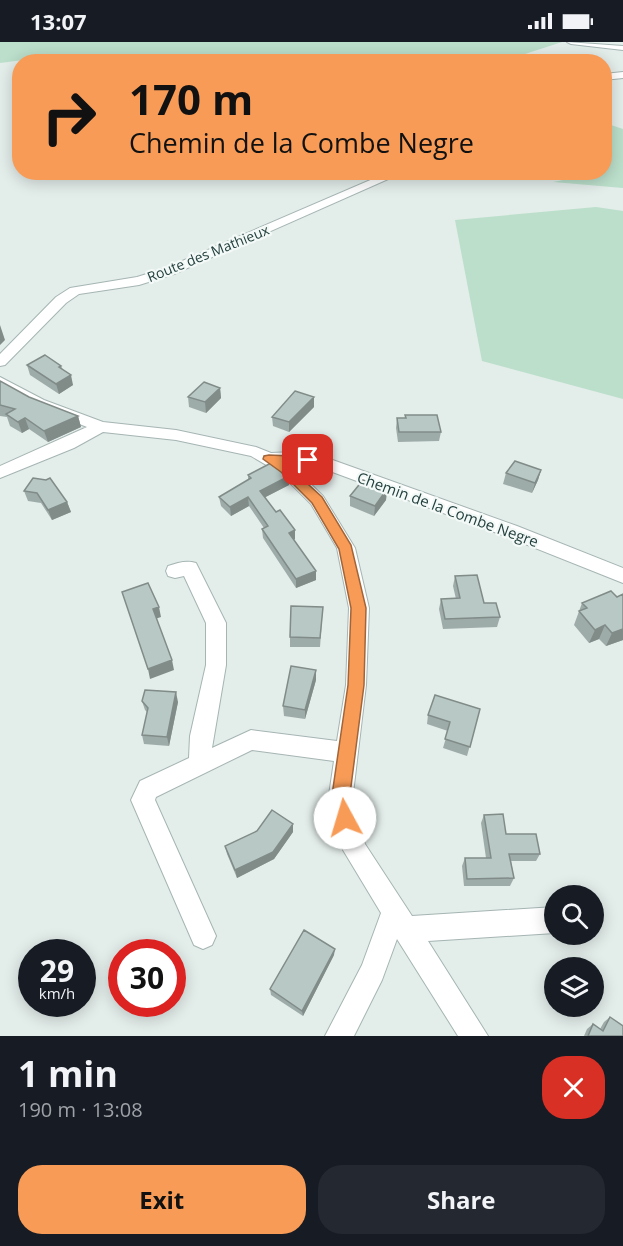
<!DOCTYPE html>
<html lang="en">
<head>
<meta charset="utf-8">
<style>
	:root { --surface:#171b24; --page:#242831; --text:#f1f3f6; --muted:#9ea1a6; --accent:#f79b57 }
	body { margin:0; font-family:"Open Sans",sans-serif; background:var(--page); color:var(--text); height:100vh; display:flex; flex-direction:column; font-size:22px; white-space:nowrap }
	* { box-sizing:border-box; margin:0 }
	p { font-size:20px; color:var(--muted) }
	.icon { flex:none; width:33px; height:33px; fill:none; stroke:currentColor; stroke-width:2; stroke-linecap:round; stroke-linejoin:round }
	.map { position:relative; height:994px; overflow:hidden }
	.drawer { display:flex; flex-direction:column; background:var(--surface); flex:1 }
	.drawer>* { flex:none }
	.top-card { position:absolute; left:12px; top:12px; width:600px; height:126px; border-radius:24px; box-shadow:0 3px 15px #0003; background:#f79b57; color:#111; overflow:hidden }
	.controls { position:absolute; left:544px; top:843px; display:grid; gap:12px }
	.controls a { display:grid; place-items:center; width:60px; height:60px; border-radius:50%; background:var(--surface); box-shadow:0 3px 15px #0003; font-size:30px }
	.speed { position:absolute; left:18px; top:897px; display:flex; gap:12px; font-size:30px; font-weight:700; text-align:center }
	.speed>* { display:grid; place-content:center; width:78px; height:78px; border-radius:50%; background:var(--surface); box-shadow:0 3px 15px #0003; line-height:1 }
	.speed small { font-size:15px; font-weight:400 }
	.speed .limit { border:9px solid #d22; background:#fff; color:#111 }
	.pin { position:absolute; display:grid; place-items:center; width:51px; height:51px; color:#fff; margin:-26px; border-radius:12px; box-shadow:0 3px 9px #0006 }
	.me { position:absolute; width:66px; margin:-33px; rotate:354deg; stroke-linejoin:round; filter:drop-shadow(0 0 4px #0008) }
	.turn { display:flex; align-items:center; gap:21px; height:126px; padding:0 18px; font-size:27px }
	.turn .icon { width:78px; height:78px; stroke-width:2.5 }
	.turn b { display:block; font-size:42px; line-height:51px }
	.round { display:grid; place-items:center; flex:none; width:63px; height:63px; border-radius:24px; background:var(--page) }
	.summary { display:flex; align-items:center; justify-content:space-between; height:102px; padding:0 18px }
	h1 { font-size:36px; font-weight:700; line-height:45px }
	.cta { display:flex; gap:12px; margin-top:auto; padding:12px 18px }
	.cta a { flex:1; height:69px; border-radius:24px; background:var(--accent); color:#111; font-size:24px; font-weight:700; line-height:69px; text-align:center }
	.cta a+a { background:var(--page); color:var(--text) }
	.status { display:flex; justify-content:space-between; align-items:center; height:42px; padding:0 30px; background:var(--surface); direction:ltr }
	.status svg { height:16px; fill:currentColor }
	.map>svg:first-child { display:block }
	.green { fill:#bbdfcb }
	.lines { fill:none; stroke-linecap:round; stroke-linejoin:round }
	.minor-casing { stroke:#a5b5b3; stroke-width:2 }
	.minor { fill:#fff; fill-rule:evenodd }
	.wall { fill:#9eaca9 }
	.shaded-wall { fill:#818c89 }
	.building { fill:#b8c8c4; stroke:#818c89; stroke-width:1.5 }
	.route { fill:#f79b57; stroke:#a16539; stroke-width:1.5 }
	.labels { text-anchor:middle; dominant-baseline:central; stroke-width:4.5; stroke-linejoin:round; paint-order:stroke }
	.far-street-label { font-size:14px; fill:#223f3d; stroke:#f3f9f7 }
	.street-label { font-size:15px; fill:#223f3d; stroke:#f3f9f7 }
</style>
</head>
<body>
<div class="status"><b>13:07</b><svg viewBox="0 0 49 12"><path d="M0 12V9h3v3zM5 12V6h3v6zM10 12V3h3v9zM15 12V0h3v12zM26 1h20v11H26zM47 4h2v5h-2z"/></svg></div>
<div class="map">
<svg width="623" height="994" viewBox="0 0 623 994">
	<rect width="100%" height="100%" fill="#e3edea"/>
	<path class="green" d="M0,0h562l-62,20 -448,-1 2,-5 -54,7z
		M605,81l18,6v59l-70,-6 51,-10z
		M596,165l27,4v188l-141,-38 -27,-141z"/>
	<g class="lines">
		<defs>
			<path id="minor" d="M567,0l56,4v4l-52,-6z
				M623,30v6l-19,2v-6z
				M389,130h15l-230,102 -35,11 -60,9 -13,9 -61,62 -5,1v-12l56,-57 14,-9 67,-11 29,-9z
				M0,335l44,23 59,22 73,8 80,17 15,6 23,-1 33,6 190,68 106,42v15l-118,-47 -186,-69 -29,-3 33,32 32,52 14,60 -3,77 -14,117 13,42 47,72 143,-9v26l-127,8 60,95h-30l-61,-97 -15,41 -28,56h-29l37,-71 19,-52 -38,-63 -15,-48 6,-41 -82,-11 -96,47 -1,3 61,136 -4,9 -9,4 -9,-4 -63,-145 9,-19 49,-23 1,-22 16,-71v-42l-22,-47 -9,2 -7,-2 -2,-5 2,-5c10,-3 18,-6 28,-3l30,60v42l-14,83 39,-18 86,11 9,-56 3,-77 -12,-60 -26,-44 -31,-31 -29,-17 -75,-16 -73,-8 -29,16 -74,30v-12l87,-39 -53,-21 -34,-18z"/>
		</defs>
		<use href="#minor" class="minor-casing"/>
		<use href="#minor" class="minor"/>
	</g>
	<path class="wall" d="M27,323l34,1 2,4 10,15 -14,9 -29,-19z
		M0,339l29,16 49,19 3,11 -33,15 -19,-13 -7,4 -12,-7 -3,-9 -7,-1z
		M220,346l1,10 -15,15 -17,-6 -1,-10z
		M314,365l-25,25 -16,-6 -1,-9z
		M405,373l36,17 -2,9 -41,1 -2,-14 1,-10h8z
		M541,428l-3,10 -6,13 -29,-9 3,-11z
		M248,433l41,1v9l-24,12 30,42 -1,1 22,40 -20,8 -33,-50 -1,-9 2,-1 -15,-22 -18,10 -10,-10 -2,-9 29,-17z
		M33,436l34,24 4,10 -19,8 -11,-17 -13,-2 -4,-10z
		M387,447l-1,11 -12,16 -24,-10v-10z
		M455,534l45,41 -3,10 -54,2 -4,-20 2,-10h15l-3,-13z
		M623,552v46l-17,6 -7,-7 -10,4 -15,-18 8,-22 35,-6z
		M323,565l-3,40h-30v-10z
		M316,638l-11,39 -21,-3 -1,-10z
		M142,659l36,1 -9,44 -25,-2 -2,-9 5,-23 -2,-2z
		M480,667l-13,47 -24,-8 5,-17 -21,-7 1,-9z
		M484,773l22,19 34,20 -4,7h-25l3,17 -4,8h-46l-2,-20 3,-8h21l-5,-35z
		M293,790l-19,27 -37,19 -10,-24 -2,-8z
		M334,913l-31,61 -32,-21 -1,-6z
		M610,975l13,19h-39l3,-7 6,-5 7,5 4,-7z"/>
	<path class="shaded-wall" d="M0,283l5,15 -5,5z
		M71,333l2,10 -14,9 -3,-10z
		M220,346l1,10 -15,15 -1,-11z
		M314,355v10l-25,25v-10z
		M78,374l3,11 -33,15 -4,-11z
		M25,376l4,11 -7,4 -4,-11z
		M541,428l-3,10 -6,13 3,-10z
		M289,434v9l-29,15v-9z
		M387,447l-1,11 -12,16 1,-10z
		M248,455l1,9 -18,10 -1,-9z
		M67,460l4,10 -19,8 -4,-10z
		M295,488v9l-6,3v-9z
		M316,529v9l-20,8v-9z
		M159,565l2,10 -6,2 -2,-10z
		M605,583l-6,14 -10,4 6,-13z
		M623,587v11l-17,6 6,-13z
		M172,618l2,10 -24,9 -2,-10z
		M316,628v10l-11,39v-9z
		M176,650l2,10 -9,44 -2,-9z
		M293,782v8l-19,27 -37,19 -2,-8z
		M335,907l-1,6 -31,61 -1,-5z"/>
	<path class="building" d="M45,313l16,11 -2,1 12,8 -15,9 -29,-19z
		M0,339l29,16 49,19 -34,15 -19,-13 -7,4 -12,-8 9,-5 -15,-4z
		M204,340l16,6 -15,14 -17,-5z
		M295,349l19,6 -25,25 -17,-5z
		M405,373h32l4,17h-42l-2,-14h9z
		M515,419l26,9 -6,13 -29,-10z
		M273,420l16,14 -29,15 16,21 4,-2 15,20 -6,3 27,38 -20,8 -34,-50 6,-3 -20,-29 -18,10 -11,-10 32,-19 -3,-3z
		M33,436l13,2 4,-2 17,24 -19,8 -11,-17 -13,-2z
		M363,438l24,9 -12,17 -25,-10z
		M477,533l7,28h12l4,14 -55,2 -4,-20 19,-1 -5,-22z
		M148,541l11,24 -6,2 19,51 -24,9 -26,-77z
		M611,549l6,6 6,-3v35l-11,4 -7,-8 -10,5 -16,-19 8,-3 -5,-5z
		M291,564l32,1 -3,31 -30,-1z
		M291,624l25,4 -11,40 -22,-4z
		M145,648l31,2 -9,45 -25,-2 6,-27 -6,-7z
		M435,653l45,14 -10,38 -25,-8 5,-17 -22,-7z
		M272,768l21,14 -20,28 -38,18 -10,-24 32,-15z
		M503,772l3,20h30l4,20h-31l5,24 -47,1 -2,-21h26l-7,-43z
		M304,888l31,19 -33,62 -32,-22z
		M610,975l13,9v10h-35l5,-12 10,7z"/>
	<path class="route" d="M269,413l43,2 2,3 -6,4h-22l36,33 29,48 15,63 -2,77 -15,117 5,16 -3,7 -6,2 -6,-2 -8,-23 17,-117 3,-77 -12,-59 -27,-46 -31,-31 -18,-13 1,-3z"/>
	<g class="labels">
		<g class="far-street-label">
			<text transform="translate(208 211) rotate(-22)">Route des Mathieux</text>
		</g>
		<g class="street-label">
			<text transform="translate(448 467) rotate(20)">Chemin de la Combe Negre</text>
		</g>
	</g>
</svg>
<div class="controls">
<a><svg class="icon" aria-label="search" viewBox="0 0 24 24"><circle cx="10" cy="10" r="6"/><path d="M15 15l6 6"/></svg></a>
<a><svg class="icon" aria-label="layers" viewBox="0 0 24 24"><path d="M12 4l9 5-9 5-9-5zM3 14l9 5 9-5"/></svg></a>
</div>
<div class="speed"><div>29<small>km/h</small></div><div class="limit">30</div></div>
<div class="pin" style="left:308px;top:418px;background:#d93025"><svg class="icon" aria-label="arrive" viewBox="0 0 24 24"><path d="M6 21V4h12l-3 4 3 4H6"/></svg></div>
<svg class="me" style="left:345px;top:776px" viewBox="-20 -20 40 40"><circle r="19" fill="#fff"/><path d="M0-13L10 11 0 6-10 11z" fill="#f79b57"/></svg>
<div class="top-card">
<div class="turn"><svg class="icon" aria-label="right" viewBox="0 0 24 24"><path d="M7 20v-9h11M14 6l5 5-5 5"/></svg><div><b>170 m</b>Chemin de la Combe Negre</div></div>
</div>
</div>
<section class="drawer">
<div class="summary"><div><h1>1 min</h1><p>190 m · 13:08</p></div><a class="round" style="background:#d93025;color:#fff"><svg class="icon" aria-label="close" viewBox="0 0 24 24"><path d="M6 6l12 12M18 6L6 18"/></svg></a></div>
<div class="cta"><a>Exit</a><a>Share</a></div>
</section>
</body>
</html>
